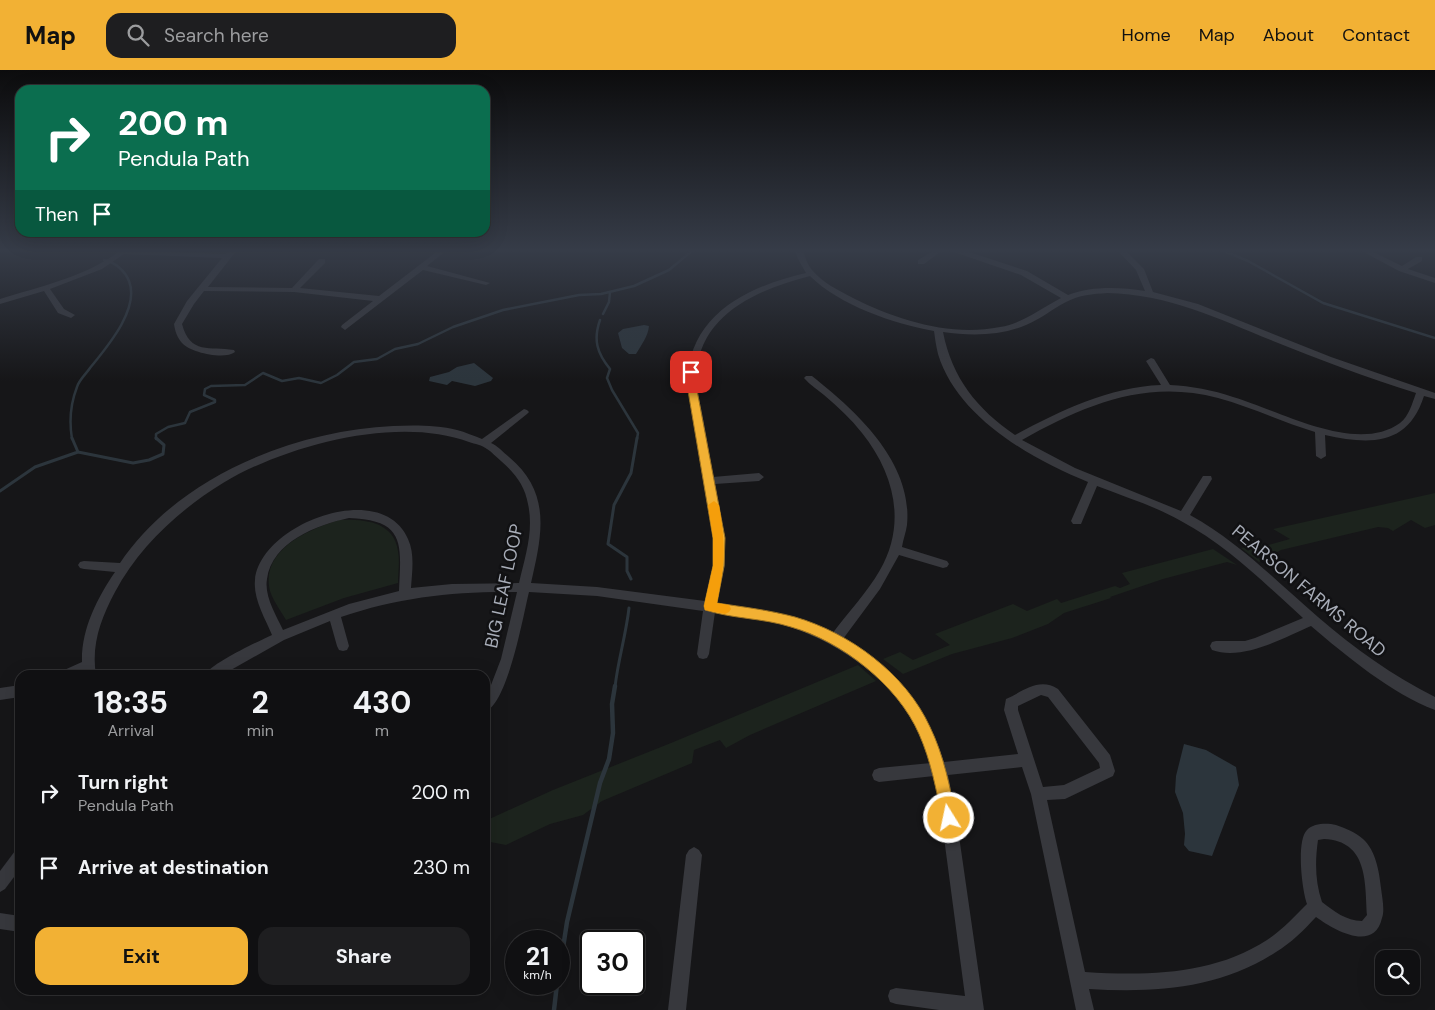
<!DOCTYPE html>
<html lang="en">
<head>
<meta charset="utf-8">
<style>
	:root { --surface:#101012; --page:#1e1e20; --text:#f1f3f6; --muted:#9c9d9f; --line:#303032; --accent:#f2b134 }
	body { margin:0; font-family:"DM Sans",sans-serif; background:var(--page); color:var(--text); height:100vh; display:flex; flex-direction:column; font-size:19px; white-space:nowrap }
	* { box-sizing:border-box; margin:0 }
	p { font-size:16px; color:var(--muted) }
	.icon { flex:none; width:28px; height:28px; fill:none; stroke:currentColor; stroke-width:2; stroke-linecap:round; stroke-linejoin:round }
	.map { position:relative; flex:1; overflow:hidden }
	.panel { position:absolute; left:15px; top:600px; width:475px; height:325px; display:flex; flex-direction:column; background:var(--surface); border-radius:15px; box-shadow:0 5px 20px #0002,0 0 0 1px var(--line) }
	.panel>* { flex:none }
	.guide { position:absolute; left:15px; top:15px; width:475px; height:152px; border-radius:15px; box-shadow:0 5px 20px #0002,0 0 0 1px var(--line); background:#0b6e4f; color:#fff; overflow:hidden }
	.fabs { position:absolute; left:1375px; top:880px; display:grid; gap:10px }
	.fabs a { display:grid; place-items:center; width:45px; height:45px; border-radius:10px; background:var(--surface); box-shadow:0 5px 20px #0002,0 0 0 1px var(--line); font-size:25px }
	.speed { position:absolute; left:505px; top:860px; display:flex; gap:10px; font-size:25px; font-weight:700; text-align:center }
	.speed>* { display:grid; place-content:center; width:65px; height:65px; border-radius:50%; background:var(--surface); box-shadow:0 5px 20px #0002,0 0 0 1px var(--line); line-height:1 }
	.speed small { font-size:12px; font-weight:400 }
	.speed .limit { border:2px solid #111; border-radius:8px; background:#fff; color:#111 }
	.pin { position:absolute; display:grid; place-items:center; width:42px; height:42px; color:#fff; margin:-21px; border-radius:10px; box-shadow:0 2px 8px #0006 }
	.me { position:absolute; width:55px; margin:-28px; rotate:350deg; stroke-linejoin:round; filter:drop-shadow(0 0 4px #0008) }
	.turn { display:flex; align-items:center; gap:18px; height:105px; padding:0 20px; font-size:22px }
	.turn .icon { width:65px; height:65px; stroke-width:2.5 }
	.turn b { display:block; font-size:35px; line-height:42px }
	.then { display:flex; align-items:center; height:48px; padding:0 20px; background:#0003; gap:10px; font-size:19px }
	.eta { display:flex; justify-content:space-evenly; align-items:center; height:85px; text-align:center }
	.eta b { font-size:30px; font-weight:700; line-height:35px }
	.button { display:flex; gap:10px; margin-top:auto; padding:10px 20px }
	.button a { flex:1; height:58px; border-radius:15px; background:var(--accent); color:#111; font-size:20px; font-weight:700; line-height:58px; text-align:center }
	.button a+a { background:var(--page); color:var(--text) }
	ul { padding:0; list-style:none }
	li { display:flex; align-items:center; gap:15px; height:75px; padding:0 20px }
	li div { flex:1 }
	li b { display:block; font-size:19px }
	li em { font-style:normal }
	header { display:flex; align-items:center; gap:30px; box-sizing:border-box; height:70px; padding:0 25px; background:var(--accent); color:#111 }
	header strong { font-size:24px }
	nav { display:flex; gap:28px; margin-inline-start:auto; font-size:18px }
	.search { width:350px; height:45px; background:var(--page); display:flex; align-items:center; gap:12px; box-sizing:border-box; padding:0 18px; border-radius:15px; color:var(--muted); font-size:19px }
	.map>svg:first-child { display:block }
	.green { fill:#1c231d }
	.water { fill:#2c353c }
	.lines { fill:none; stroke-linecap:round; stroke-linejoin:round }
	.stream-far2 { stroke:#2c353c; stroke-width:2.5 }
	.stream-far1 { stroke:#2c353c; stroke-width:3 }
	.stream { stroke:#2c353c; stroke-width:4.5 }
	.minor { fill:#37383d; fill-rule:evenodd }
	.route { fill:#f2b134; stroke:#9d7322 }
	.slow { fill:#f59e0b }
	.labels { text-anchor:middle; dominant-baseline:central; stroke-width:5; stroke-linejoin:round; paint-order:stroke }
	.street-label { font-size:18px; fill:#a8adb8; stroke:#111113 }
</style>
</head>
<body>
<header>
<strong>Map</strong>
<div class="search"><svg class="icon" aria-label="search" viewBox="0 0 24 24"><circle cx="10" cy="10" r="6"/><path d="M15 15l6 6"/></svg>Search here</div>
<nav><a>Home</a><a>Map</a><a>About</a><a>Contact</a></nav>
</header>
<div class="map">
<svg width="1435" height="940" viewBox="0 0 1435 940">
	<rect width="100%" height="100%" fill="#161618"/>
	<path class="green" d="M1435,423v32l-10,3 -14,-8 -18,11 -5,-3 -10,-1 -97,23 -22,12 -18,-14 12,-2 -6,-8h2l16,8 25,-7 -17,-10z
		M339,450c24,-1 55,1 59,31 2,10 0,22 0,32l-54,15 -58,22c-5,-9 -16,-23 -17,-34 -5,-38 41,-57 70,-66z
		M1213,479l24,16 -10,-3 -64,17 -53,18 1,1 -47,15 -16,11 -36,14 -60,16 -49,20 -20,-15 17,-7 13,8 37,-15 -15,-11 78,-30 14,7 30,-12 4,4 54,-17 5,2 10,-4 -8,-11z
		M858,595l18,16 -126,54 -24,13 -6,-8 -26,10 -2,13 -90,38 -19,14 -33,9 -44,21 -21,-4v-20l68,-31 118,-47z"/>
	<path class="water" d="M644,255l5,1c-1,11 -8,19 -13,28h-7l-7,-6 -4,-15 5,-4z
		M474,293l19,15 -2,3 -16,5 -23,-5 -5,4 -18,-4 1,-4 19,-5 8,-5z
		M1184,674l22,6 30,17 3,18 -27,71 -23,-5 -5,-6 1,-11 -2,-21 -8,-21 1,-16z"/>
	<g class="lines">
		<path class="stream-far2" d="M1222,180l26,11 75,42 112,35
			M603,244l6,-12 1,-10
			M600,250c-7,20 -3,33 10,49l-3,9 5,12 26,43 -1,6
			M72,369c-3,-18 -2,-34 5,-52 2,-7 9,-13 13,-19 17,-21 50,-59 39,-87 -4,-10 -14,-19 -25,-21
			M156,369v-5l12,-7 17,-4 5,-11 25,-10v-2l-11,-5 1,-6 6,-3 34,-1 18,-12 19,8 17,-3 22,5 16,-8 17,-13 23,-3 18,-10 23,-5 35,-17 50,-17 76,-15 22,-1 33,-8 35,-16 24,-20"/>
		<path class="stream-far1" d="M72,368l6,14
			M0,421l35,-24 43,-15 55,11 16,-3 14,-6 1,-9 -8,-7
			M631,509l-4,-8v-14l-19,-13 6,-39 17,-32 6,-35
			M615,617c3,-27 11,-52 14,-79"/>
		<path class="stream" d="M559,904l8,-52 33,-139 9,-24 4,-26 -1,-29 3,-18
			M554,940l3,-26"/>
		<path class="minor" d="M121,180l105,4 3,-4h8l-29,37 84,1 27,-29h6v4l-25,25 79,8 60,-46h8l-20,16 63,17 -4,2 -63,-15 -78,60 -4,-3 1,-2 31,-24 -79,-9 -90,-1 -10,13 -12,20c8,31 28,22 52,26l1,2c-10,8 -44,1 -53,-9 -5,-6 -7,-12 -8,-19l13,-23 35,-43 -98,-4 -22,15 -52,20 14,20 11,6 -4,3 -13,-5 -14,-22 -44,13v-5c41,-13 86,-22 121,-49z
			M795,180h8c2,7 4,14 9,20 11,13 26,20 41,28 44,22 97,39 147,29 23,-4 40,-18 61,-29l-40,-23 -67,-23 -1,-2h10l64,21 41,24c24,-9 51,-8 77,-4l-9,-21 -19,-20h8l19,19 9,23 45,12 133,53 104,36v6l-11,-3c-16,50 -54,49 -99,39l1,21 -5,3 -5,-3 -1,-24c-33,-10 -64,-25 -97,-34 -73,-19 -133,7 -196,42l53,28 106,43 22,-35h8l1,3 -22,36c49,27 86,66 128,102 36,31 75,59 117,80v13c-43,-16 -90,-55 -124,-84 -28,12 -68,35 -99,24l-2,-4 2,-4 4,-1h29l10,-3 48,-20c-39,-35 -75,-72 -122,-97 -26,-15 -56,-24 -84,-35l-16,38h-8l-2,-3 17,-39c-57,-23 -131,-65 -150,-128 -2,-8 -3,-16 -4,-23 -40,-7 -95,-26 -124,-55 -48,12 -109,37 -113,95 -1,14 2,28 5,42 4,21 8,43 11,64l46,-4 5,4 -5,4 -44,3 10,54v27l-8,38 68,13 47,18c16,-22 35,-41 48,-64 27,-47 14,-97 -18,-137 -11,-14 -24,-26 -38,-38 -6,-5 -14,-10 -20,-17l2,-2h6c44,35 101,86 95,149 -1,7 -4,15 -5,22l45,14 2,3 -2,3 -4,1 -44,-13 -19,34 -37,50c48,29 84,68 101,123l74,-8 -14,-44 2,-11c18,-8 33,-22 52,-10l52,66 5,16 -2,5 -48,23 -18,1 38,172c62,4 128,3 182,-32 15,-10 27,-23 40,-36 -5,-14 -11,-63 0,-74 7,-7 20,-7 29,-5 9,3 19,7 27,14 13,12 16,32 18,49 1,9 4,22 1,30 -8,35 -48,12 -66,-1 -12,13 -25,26 -40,35 -56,37 -122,41 -187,37l5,21h-18l-45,-216 -9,-27 -74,8 8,40 28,195h-45l-43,-6 -6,-2 -2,-6 2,-6 6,-2 69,8 -24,-181 -7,-39 -55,6 -5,-2 -2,-5 2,-5 5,-2 52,-5c-19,-68 -79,-116 -144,-137 -24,-7 -48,-10 -72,-14l-6,42 -2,4 -4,1 -4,-1 -2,-4 6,-43 -106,-15 -68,-4c-6,24 -21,111 -44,120v-18l6,-9 10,-26 16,-67c-61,-1 -118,5 -176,25l8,29 -2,4 -4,1 -4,-1 -2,-4 -7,-25 -46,19 -62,35h-17c5,-11 54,-34 67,-40 -7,-17 -19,-36 -17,-55 5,-56 127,-102 153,-41 7,15 4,33 3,49l41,-4 67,-1c6,-26 15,-52 9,-79 -3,-18 -13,-31 -27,-43 -5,-4 -9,-9 -14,-12 -5,-4 -12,-5 -18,-7 -71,-27 -183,3 -246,41 -44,27 -84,64 -108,109 -14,26 -24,53 -19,83h-35l1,-4 20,-9c-1,-32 15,-64 33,-90l-31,-3 -4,-1 -2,-3 2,-3 4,-1 36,2c58,-86 172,-132 273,-137 21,-1 44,-1 64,4 8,2 17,6 25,9l42,-30 3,1 2,2 -2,2 -36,29c7,3 12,9 18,14 43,36 33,78 22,126l66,4 108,14 8,-36v-27l-26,-153c1,-70 59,-98 119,-112l-8,-14zM1107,223c61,1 112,26 166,48 47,19 95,37 143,52 -4,11 -7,23 -16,30 -44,32 -122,-13 -167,-26 -20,-7 -42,-11 -63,-12l-16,-26 -3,-1 -5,3 15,24c-52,2 -101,26 -146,50 -38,-26 -63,-57 -72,-103 27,4 58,4 83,-7 15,-6 26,-16 40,-23 13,-7 27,-8 41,-9zM349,448c57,2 52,26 50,73l-50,13 -66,26c-7,-15 -19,-34 -16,-51 5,-37 50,-54 82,-61zM1041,625l7,2 51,66 1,5 -36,17 -21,2 -25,-77v-4zM1324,769c44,2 41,43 43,76l-5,6c-16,0 -28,-10 -40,-19 -7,-20 -7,-41 -4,-62z
			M935,180h8l-19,14h-6v-4z
			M1360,180h9l33,16 14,-9h6v4l-14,8 27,9v5l-36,-12z
			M20,615v12l-20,3v-12z
			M694,777l5,3 3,5 -16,155h-18l18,-155 3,-5z
			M20,778v21l-15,20 -5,3v-21l15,-20z
			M0,843l20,3v16l-20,-3z"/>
	</g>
	<linearGradient id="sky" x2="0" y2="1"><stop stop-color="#0c0c0d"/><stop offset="0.58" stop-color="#363c48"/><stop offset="1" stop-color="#363c48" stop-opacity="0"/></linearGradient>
	<rect width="1435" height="311" fill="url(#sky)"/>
	<path class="route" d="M691,299l5,3v13l29,153 -1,28 -7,37c26,4 52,7 78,14 55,16 111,57 135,110 14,29 20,60 26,91l-2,5 -5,2 -5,-2 -2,-5c-6,-29 -11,-57 -23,-84 -21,-49 -78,-93 -128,-107 -28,-9 -58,-8 -86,-17l-1,-4 9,-40v-28l-26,-153 -1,-13z"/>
	<path class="slow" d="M714,431l5,4c7,41 6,58 -2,98l12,2 2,4 -2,3 -4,2 -20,-4 -1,-4 9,-40v-28l-5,-33z"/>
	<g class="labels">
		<g class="street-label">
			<text transform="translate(504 516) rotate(-78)">BIG LEAF LOOP</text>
			<text transform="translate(1309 521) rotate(40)">PEARSON FARMS ROAD</text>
		</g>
	</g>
</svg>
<div class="fabs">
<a><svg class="icon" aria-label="search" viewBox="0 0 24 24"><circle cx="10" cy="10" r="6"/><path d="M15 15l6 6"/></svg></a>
</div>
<div class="speed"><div>21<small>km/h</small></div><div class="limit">30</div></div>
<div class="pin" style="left:691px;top:302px;background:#d93025"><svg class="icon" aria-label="arrive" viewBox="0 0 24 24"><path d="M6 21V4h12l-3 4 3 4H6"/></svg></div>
<svg class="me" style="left:949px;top:748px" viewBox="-20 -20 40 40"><circle r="17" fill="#f2b134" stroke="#fff" stroke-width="3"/><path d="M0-11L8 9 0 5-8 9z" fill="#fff"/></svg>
<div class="guide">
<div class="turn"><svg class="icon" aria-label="right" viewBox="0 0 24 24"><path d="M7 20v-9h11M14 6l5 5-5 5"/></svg><div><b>200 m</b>Pendula Path</div></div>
<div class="then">Then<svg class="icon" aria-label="arrive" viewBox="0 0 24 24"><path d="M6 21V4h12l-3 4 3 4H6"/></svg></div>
</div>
<section class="panel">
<div class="eta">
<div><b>18:35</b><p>Arrival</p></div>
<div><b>2</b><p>min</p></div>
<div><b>430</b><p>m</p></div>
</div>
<ul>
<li><svg class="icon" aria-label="right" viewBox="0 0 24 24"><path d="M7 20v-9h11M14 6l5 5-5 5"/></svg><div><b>Turn right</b><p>Pendula Path</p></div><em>200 m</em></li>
<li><svg class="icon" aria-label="arrive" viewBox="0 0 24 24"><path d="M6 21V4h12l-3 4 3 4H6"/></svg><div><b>Arrive at destination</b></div><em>230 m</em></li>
</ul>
<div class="button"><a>Exit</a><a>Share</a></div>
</section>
</div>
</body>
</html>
